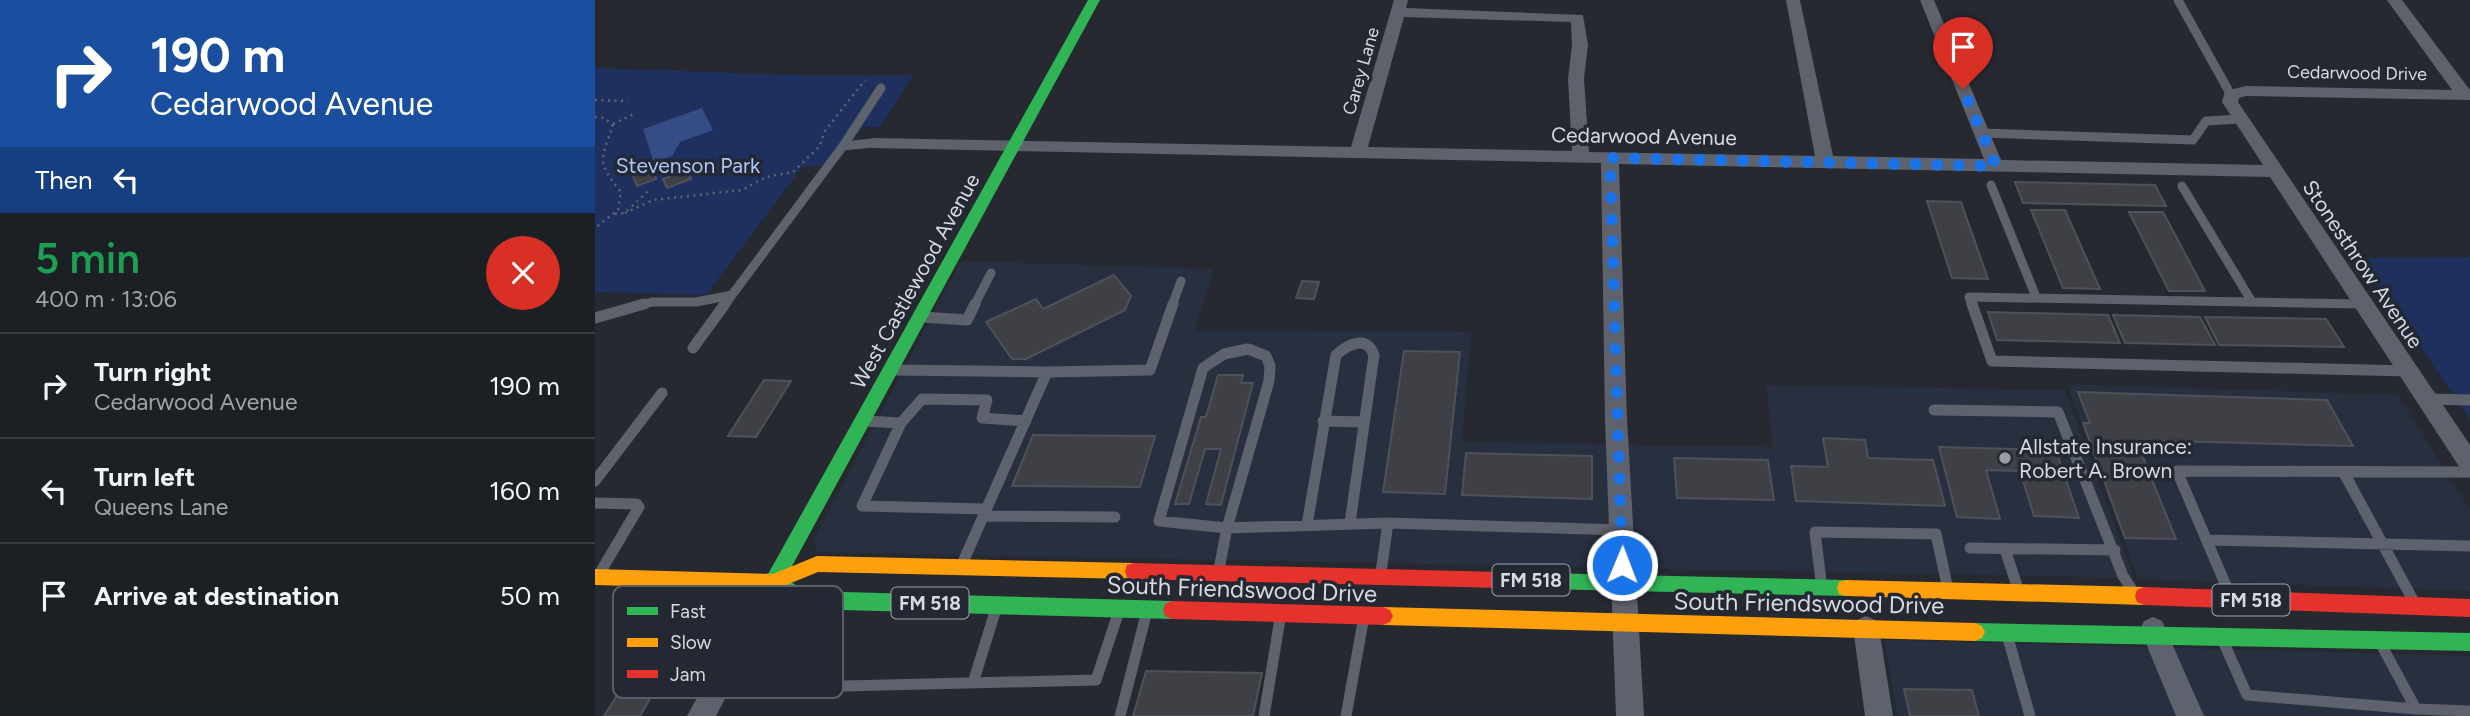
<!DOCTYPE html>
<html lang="en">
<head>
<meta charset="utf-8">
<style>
	:root { --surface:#1c1f24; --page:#25272c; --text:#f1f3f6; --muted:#a0a2a6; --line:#3a3d41 }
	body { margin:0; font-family:Figtree,sans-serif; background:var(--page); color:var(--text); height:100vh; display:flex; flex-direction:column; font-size:26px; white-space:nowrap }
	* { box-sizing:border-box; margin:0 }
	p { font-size:23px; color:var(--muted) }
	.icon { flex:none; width:38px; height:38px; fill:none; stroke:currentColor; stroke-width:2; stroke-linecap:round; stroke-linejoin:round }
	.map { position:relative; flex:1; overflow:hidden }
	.sheet { display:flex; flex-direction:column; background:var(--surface); width:595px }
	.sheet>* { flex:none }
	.top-card { background:#1a4fa0; color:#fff; overflow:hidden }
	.pin { position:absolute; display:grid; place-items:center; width:60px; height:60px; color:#fff; margin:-72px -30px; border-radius:50% 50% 50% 0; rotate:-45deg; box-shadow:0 0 7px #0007 }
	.pin .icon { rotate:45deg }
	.me { position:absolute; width:77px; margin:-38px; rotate:1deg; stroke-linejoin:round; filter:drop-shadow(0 0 5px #0008) }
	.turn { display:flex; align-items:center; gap:24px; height:147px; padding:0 35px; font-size:32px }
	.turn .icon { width:91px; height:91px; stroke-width:2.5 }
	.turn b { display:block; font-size:49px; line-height:60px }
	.then { display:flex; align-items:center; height:66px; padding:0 35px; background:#0003; gap:14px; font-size:26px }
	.round { display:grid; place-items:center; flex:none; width:74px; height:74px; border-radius:37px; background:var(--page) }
	.summary { display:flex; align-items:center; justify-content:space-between; height:119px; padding:0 35px }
	h1 { font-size:42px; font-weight:600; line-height:52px; color:#1e9e55 }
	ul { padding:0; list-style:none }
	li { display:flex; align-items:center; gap:21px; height:105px; padding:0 35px; border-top:2px solid var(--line) }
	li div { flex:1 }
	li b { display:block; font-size:26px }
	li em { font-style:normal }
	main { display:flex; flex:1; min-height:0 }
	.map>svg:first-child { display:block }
	.built { fill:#282f3f }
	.green { fill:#1f305f }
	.water { fill:#354c85 }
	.building { fill:#3e4046; stroke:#4e5157; stroke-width:2 }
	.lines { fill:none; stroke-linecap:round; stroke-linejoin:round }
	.path { stroke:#61646c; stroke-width:2.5; stroke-dasharray:2 4.5; stroke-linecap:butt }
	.lane-far1 { stroke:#5e626c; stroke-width:9 }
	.lane { stroke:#5e626c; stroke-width:11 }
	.street { fill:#5e626c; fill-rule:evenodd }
	.fast { fill:#30b455; fill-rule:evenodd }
	.slow { fill:#ff9f0a; fill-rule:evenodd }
	.jam { fill:#e5322d; fill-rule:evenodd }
	.route { stroke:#1a73e8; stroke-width:12; stroke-dasharray:0 21.6 }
	.poi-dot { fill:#989ba2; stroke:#232833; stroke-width:2.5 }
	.labels { text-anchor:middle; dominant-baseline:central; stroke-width:7; stroke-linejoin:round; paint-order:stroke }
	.far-street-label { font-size:18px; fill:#d5d9e0; stroke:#232833 }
	.shield { fill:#232833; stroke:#a0a4ac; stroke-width:2 }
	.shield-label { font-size:19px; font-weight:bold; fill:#d5d9e0 }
	.street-label { font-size:21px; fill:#d5d9e0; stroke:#232833 }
	.park-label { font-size:21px; fill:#adc5fc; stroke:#232833 }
	.poi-label { font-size:21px; fill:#d5d9e0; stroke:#232833; text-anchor:start }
	.near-street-label { font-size:24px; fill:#d5d9e0; stroke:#232833 }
	.key { fill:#232833; stroke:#585d67; stroke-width:2 }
	.key-label { font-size:19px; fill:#d5d9e0 }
</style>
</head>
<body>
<main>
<section class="sheet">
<div class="top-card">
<div class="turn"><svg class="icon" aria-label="right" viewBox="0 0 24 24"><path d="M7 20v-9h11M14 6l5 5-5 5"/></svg><div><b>190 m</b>Cedarwood Avenue</div></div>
<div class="then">Then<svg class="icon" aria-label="left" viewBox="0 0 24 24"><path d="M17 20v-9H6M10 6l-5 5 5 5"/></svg></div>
</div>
<div class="summary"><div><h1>5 min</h1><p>400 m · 13:06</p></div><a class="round" style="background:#d93025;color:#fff"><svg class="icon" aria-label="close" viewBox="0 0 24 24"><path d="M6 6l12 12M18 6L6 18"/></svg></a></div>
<ul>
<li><svg class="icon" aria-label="right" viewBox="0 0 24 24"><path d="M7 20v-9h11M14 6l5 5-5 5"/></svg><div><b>Turn right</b><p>Cedarwood Avenue</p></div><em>190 m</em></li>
<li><svg class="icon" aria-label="left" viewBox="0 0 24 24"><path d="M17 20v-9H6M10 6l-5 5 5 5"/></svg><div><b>Turn left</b><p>Queens Lane</p></div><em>160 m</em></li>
<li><svg class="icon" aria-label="arrive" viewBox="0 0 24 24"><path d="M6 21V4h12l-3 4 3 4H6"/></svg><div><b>Arrive at destination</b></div><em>50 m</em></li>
</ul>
</section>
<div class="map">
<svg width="1875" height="716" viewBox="0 0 1875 716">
	<rect width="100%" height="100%" fill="#262930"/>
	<path class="built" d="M366,261l253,8 -20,62 277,1 -9,110 311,5 -7,-62 299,5 69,188 -1317,-26 -4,-11z
		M1472,384l331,11 72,115v81l-332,-12z
		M1289,640l586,16v60h-572z"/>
	<path class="green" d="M0,68l198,7h120l-33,52h-17l-31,39h-29l-97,129 -111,-3z
		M1875,257v163l-109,-162z"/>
	<path class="water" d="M107,108l11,22 -33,12 -8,14 -18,7 -11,-34z"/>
	<path class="building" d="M58,169l3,10 -19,7 -4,-10z
		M93,170l3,9 -24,9 -4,-9z
		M1420,182l140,3 11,21 -143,-3z
		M1332,201l34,1 27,77 -36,-1z
		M1436,210h34l35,79 -37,-1z
		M1534,212h34l42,79h-36z
		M519,275l17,21 -6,14 -99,49h-14l-26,-37 50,-23 7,10z
		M707,281l17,1 -5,17 -18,-1z
		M1393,312l120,3 12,28 -123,-3z
		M1518,315l87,2 15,28 -90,-2z
		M1610,317l121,2 18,28 -125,-2z
		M809,351l56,1 -15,142 -62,-2z
		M623,375h25l-2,8h12l-32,122 -15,-1 15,-55h-16l-16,55h-14l26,-87h5z
		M169,380l27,1 -35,56 -28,-1z
		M1483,392l249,8 26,46 -217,-6 40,99 -51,-1 -42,-115h7z
		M438,435l122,1 -15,51 -128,-1z
		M1228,438l42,2 3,18 65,2 12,46 -149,-5 -5,-35 37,1z
		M1344,447l117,3 23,68 -45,-2 -14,-45 -34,-1 14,49 -43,-2z
		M871,453l126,3v43l-130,-4z
		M1079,458l94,2 6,40 -97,-2z
		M40,667l33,1 -28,48h-36z
		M551,671l116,2 -9,43h-120z
		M1309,689l68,1 7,26h-69z"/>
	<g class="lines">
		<path class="path" d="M0,100l33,1
			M0,117l10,1 8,8c-13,35 -16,36 8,66l-3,18 -23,18
			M18,124l23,-11
			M30,213l28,-13 89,-10 24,-13 27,-5 26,-25 6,-16 40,-51
			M20,214l10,-1 24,-23"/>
		<path class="lane-far1" d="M1583,0l53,95
			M1387,133l211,7 13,-19 35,-2
			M248,146l38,-58
			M1396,185l45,112
			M1587,186l70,116
			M43,306l14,-4h44l36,-7 111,-149 30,-3
			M129,306l8,-11
			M379,306l17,-33
			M577,306l9,-25
			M1377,306l-3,-9 394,7"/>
		<path class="lane" d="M1377,304l20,57 415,10
			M327,317l45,3 8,-16
			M0,318l49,-14
			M98,348l32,-44
			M653,349l18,7 4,10 -1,15 -42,147 -68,-7 44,-153 21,-14z
			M298,370l154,2 -84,190
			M452,372l103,-2 23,-66
			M1832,399l43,1
			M1339,410l124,2 65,164 8,12
			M270,421l36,2 -39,83 124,3
			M728,421l41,1
			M306,423l21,-24 65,1 -5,18 44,3
			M1749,473l69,127
			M0,481l67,-88
			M0,503l42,1 2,3 -38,64
			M388,516l132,1
			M712,525l29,-170c11,-10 31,-21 38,0l-24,168
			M632,528l161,-5 234,7
			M1612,540l263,6
			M1375,548l145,2
			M1410,549l12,37
			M624,569l8,-41
			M786,572l7,-49
			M1226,581l-6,-49 121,2 11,51
			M1635,595l-53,-124 293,1
			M1413,638l22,78
			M1628,641l24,54 169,14 -33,-61
			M378,683l22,-71
			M124,689l377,-9 22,-66
			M1821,709l54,2
			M525,716l26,-101
			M669,716l16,-97
			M751,716l17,-94"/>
		<path class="street" d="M799,0h14l-2,8 177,7 5,30 -4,34 5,73 226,4 -29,-156h14l33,156 151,3 -64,-159h14l67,160 262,5 -41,-63 3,-11 21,-5 206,4 -65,-90h15l68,90v10l-224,-4 -7,2 -1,4 232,343v28l-8,-2 -192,-294 -651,-13 8,255 17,297h-28l-11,-297 -4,-256 -728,-15 -9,-5 9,-5 478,9zM809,17l167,5 1,23 -4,34 4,72 -204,-4z
			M179,571l9,3 3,8 -70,134h-29l78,-142z
			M1271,616l9,4 4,8 14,88h-28l-12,-88 4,-8z
			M1558,617l9,4 42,95h-28l-36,-87 4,-8z"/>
		<path class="fast" d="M493,0h12l-315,579 22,12 365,10 7,3 2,6 -2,6 -7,3 -367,-10c-12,-5 -35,-15 -40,-27l2,-6z
			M906,572l345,8 7,2 2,6 -2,6 -7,2 -345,-8 -7,-2 -2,-6 2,-6z
			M1380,623l495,10v18l-495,-10 -7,-3 -3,-6 3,-6z"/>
		<path class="slow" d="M222,556l317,7 7,2 2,6 -2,6 -7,2 -316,-7 -44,18 -179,-5v-16l178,5z
			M1251,580l298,7 7,3 2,6 -2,6 -7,3 -298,-9 -7,-2 -2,-6 2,-6z
			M788,607l592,16 7,3 3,6 -3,6 -7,3 -592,-16 -7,-3 -3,-6 3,-6z"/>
		<path class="jam" d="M539,563l367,9 7,2 2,6 -2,6 -7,2 -367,-9 -7,-2 -2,-6 2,-6z
			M1549,587l326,12v18l-326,-12 -7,-3 -2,-6 2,-6z
			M577,601l211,6 7,3 3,6 -3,6 -7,3 -211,-6 -7,-3 -2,-6 2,-6z"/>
	</g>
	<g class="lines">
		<path class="route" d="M1027,565l-12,-407 386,8 -33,-77"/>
	</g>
	<circle class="poi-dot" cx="1410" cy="458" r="7"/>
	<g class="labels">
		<g class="far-street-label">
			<text transform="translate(766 71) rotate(-74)">Carey Lane</text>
			<text transform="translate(1762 73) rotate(1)">Cedarwood Drive</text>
		</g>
		<g class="shield">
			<rect x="897.5" y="564.5" width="77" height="31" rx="5"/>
			<rect x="1617.5" y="584.5" width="77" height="31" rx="5"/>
			<rect x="296.5" y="587.5" width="77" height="31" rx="5"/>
		</g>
		<g class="shield-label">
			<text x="936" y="580">FM 518</text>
			<text x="1656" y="600">FM 518</text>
			<text x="335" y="603">FM 518</text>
		</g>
		<g class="street-label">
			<text transform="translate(1049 136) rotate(1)">Cedarwood Avenue</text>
			<text transform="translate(1768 264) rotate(56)">Stonesthrow Avenue</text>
			<text transform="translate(320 281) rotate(-61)">West Castlewood Avenue</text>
		</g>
		<g class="park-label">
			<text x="93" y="165">Stevenson Park</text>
		</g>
		<g class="poi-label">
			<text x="1424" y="446">Allstate Insurance:<tspan x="1424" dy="24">Robert A. Brown</tspan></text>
		</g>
		<g class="near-street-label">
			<text transform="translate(647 589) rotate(2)">South Friendswood Drive</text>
			<text transform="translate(1214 603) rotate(1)">South Friendswood Drive</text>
		</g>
	</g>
	<rect x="18" y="586" width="230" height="112" rx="10" class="key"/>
	<rect x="32" y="607" width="31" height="8" fill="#30b455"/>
	<rect x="32" y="638" width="31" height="9" fill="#ff9f0a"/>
	<rect x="32" y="670" width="31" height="8" fill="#e5322d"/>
	<g class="key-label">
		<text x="75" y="618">Fast</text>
		<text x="75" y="649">Slow</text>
		<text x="75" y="681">Jam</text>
	</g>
</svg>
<div class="pin" style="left:1368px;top:89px;background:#d93025"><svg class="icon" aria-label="arrive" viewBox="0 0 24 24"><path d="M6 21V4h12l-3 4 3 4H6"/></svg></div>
<svg class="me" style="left:1027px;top:565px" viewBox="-20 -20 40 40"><circle r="17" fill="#1a73e8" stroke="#fff" stroke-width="3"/><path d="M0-11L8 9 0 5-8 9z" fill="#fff"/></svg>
</div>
</main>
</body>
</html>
